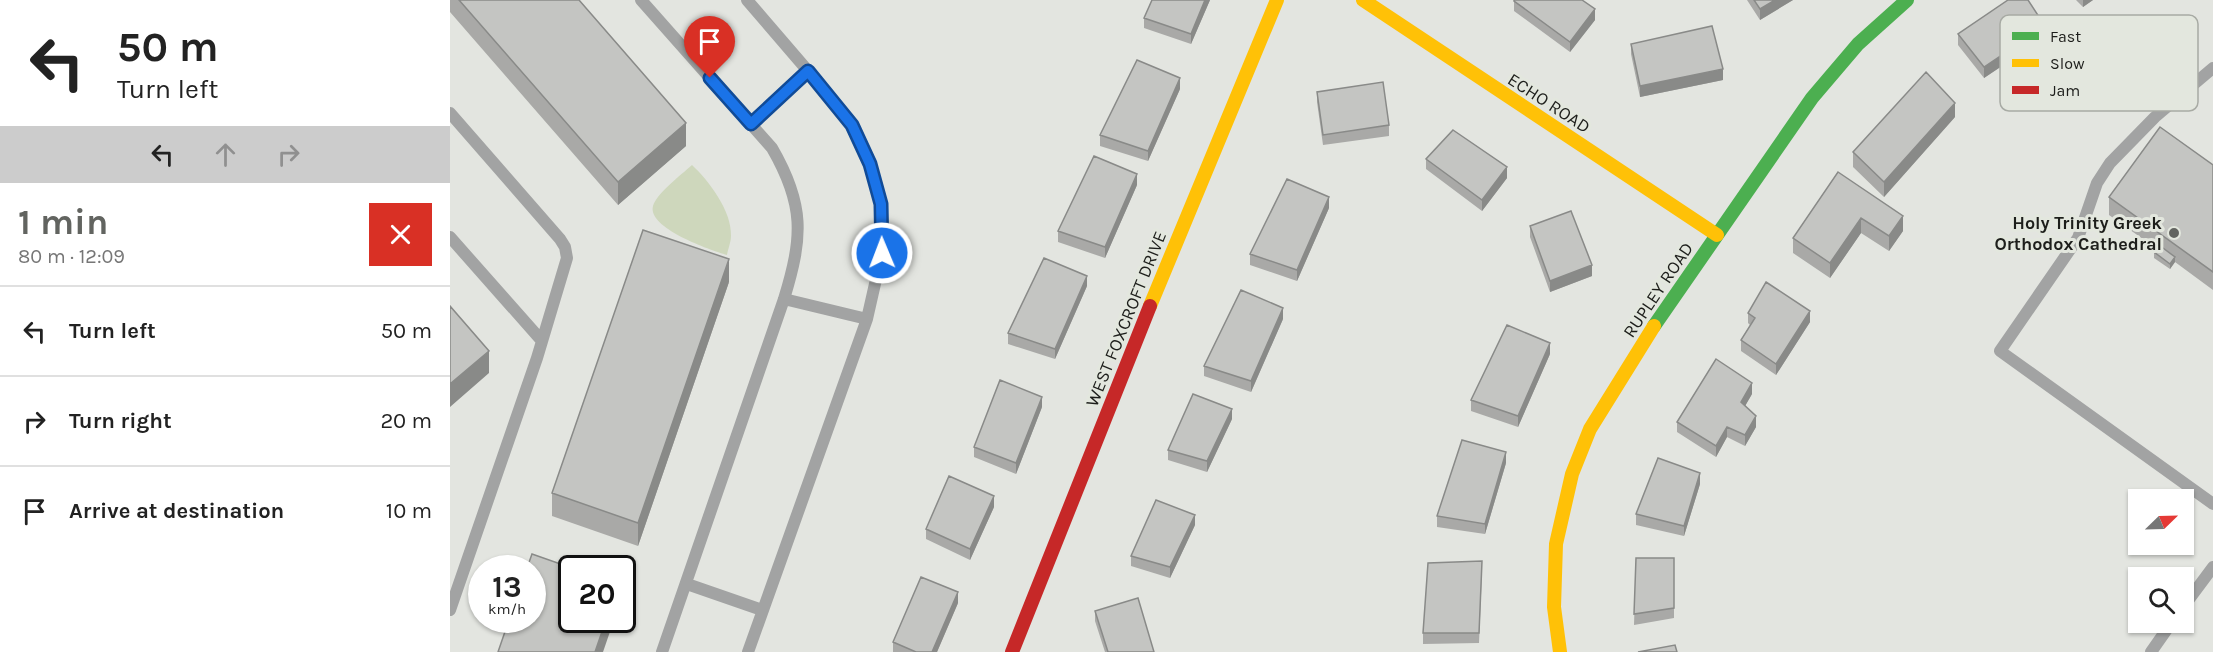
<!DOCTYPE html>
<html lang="en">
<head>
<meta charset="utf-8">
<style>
	:root { --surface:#fff; --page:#f6f6f6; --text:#222; --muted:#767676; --line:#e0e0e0; --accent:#626460 }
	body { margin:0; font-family:Karla,sans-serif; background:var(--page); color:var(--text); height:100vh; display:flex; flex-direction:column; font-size:22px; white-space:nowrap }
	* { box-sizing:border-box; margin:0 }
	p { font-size:20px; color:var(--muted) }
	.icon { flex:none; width:33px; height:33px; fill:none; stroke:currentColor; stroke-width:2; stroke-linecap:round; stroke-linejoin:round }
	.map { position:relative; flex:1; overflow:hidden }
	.side { display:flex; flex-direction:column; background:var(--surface); width:450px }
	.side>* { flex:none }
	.top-card { background:#fff; color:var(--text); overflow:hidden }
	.needle { width:39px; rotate:67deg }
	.tools { position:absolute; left:1678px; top:489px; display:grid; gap:12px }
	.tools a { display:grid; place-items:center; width:66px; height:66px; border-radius:0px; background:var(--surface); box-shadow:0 2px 4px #0004; font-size:30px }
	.speed { position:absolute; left:18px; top:555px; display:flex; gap:12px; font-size:30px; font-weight:700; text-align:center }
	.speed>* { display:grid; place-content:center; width:78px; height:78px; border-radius:50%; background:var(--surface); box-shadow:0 2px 4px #0004; line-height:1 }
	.speed small { font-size:15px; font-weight:400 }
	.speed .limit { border:3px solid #111; border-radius:9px; background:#fff; color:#111 }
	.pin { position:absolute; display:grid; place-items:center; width:51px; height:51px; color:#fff; margin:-62px -26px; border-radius:50% 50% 50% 0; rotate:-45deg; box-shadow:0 0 6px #0007 }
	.pin .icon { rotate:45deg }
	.me { position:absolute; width:66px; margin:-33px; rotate:359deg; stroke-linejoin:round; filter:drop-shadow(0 0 4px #0008) }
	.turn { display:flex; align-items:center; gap:21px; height:126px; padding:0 18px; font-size:27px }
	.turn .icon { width:78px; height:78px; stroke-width:2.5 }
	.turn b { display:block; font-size:42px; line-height:51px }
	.lanes { display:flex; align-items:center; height:57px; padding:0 18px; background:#0003; justify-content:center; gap:30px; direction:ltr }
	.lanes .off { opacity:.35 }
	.round { display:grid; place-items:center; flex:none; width:63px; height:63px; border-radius:0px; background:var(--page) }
	.headline { display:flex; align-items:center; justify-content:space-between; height:102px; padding:0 18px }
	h1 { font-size:36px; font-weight:700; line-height:45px; color:var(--accent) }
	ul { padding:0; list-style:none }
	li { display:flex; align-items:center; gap:18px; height:90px; padding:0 18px; border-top:2px solid var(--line) }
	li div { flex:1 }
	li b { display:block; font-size:22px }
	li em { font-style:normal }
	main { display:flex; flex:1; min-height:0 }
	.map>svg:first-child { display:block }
	.green { fill:#ced7bc }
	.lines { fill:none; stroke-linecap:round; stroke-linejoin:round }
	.lane { stroke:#a2a3a3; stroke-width:12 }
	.fast { stroke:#4caf50; stroke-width:14 }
	.slow { stroke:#ffc107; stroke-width:14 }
	.jam { stroke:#c62828; stroke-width:14 }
	.wall { fill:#a9a9a7 }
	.shaded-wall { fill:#898a88 }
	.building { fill:#c4c5c2; stroke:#898a88; stroke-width:1.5 }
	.route-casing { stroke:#114b97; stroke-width:15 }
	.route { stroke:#1a73e8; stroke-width:10 }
	.poi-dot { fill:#626460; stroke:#e3e7de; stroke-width:2 }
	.labels { text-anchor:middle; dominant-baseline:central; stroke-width:6; stroke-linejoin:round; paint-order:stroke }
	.street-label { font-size:18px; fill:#1d1e1b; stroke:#e3e7de }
	.poi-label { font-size:18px; font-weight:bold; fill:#1d1e1b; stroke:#e3e7de; text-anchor:end }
	.key { fill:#e3e7de; stroke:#a8aba4; stroke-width:1.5 }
	.key-label { font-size:16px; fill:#1d1e1b }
</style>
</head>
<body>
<main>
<section class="side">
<div class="top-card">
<div class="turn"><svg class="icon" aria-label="left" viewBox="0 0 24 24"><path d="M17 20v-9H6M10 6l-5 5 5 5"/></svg><div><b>50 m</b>Turn left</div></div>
<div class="lanes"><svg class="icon" aria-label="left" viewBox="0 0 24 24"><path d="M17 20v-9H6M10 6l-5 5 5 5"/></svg><svg class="icon off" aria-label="ahead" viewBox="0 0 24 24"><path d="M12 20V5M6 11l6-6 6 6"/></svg><svg class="icon off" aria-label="right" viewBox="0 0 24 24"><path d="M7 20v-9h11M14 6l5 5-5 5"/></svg></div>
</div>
<div class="headline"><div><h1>1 min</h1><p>80 m · 12:09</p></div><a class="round" style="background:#d93025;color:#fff"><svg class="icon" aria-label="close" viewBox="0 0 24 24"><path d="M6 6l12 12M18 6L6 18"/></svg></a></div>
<ul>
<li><svg class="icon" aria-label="left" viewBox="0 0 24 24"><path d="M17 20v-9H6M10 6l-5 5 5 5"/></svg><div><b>Turn left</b></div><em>50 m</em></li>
<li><svg class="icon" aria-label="right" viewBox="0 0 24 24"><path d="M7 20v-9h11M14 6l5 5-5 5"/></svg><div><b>Turn right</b></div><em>20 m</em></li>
<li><svg class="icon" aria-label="arrive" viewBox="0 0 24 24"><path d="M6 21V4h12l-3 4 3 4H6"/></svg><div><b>Arrive at destination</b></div><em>10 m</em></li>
</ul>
</section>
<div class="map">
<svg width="1763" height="652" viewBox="0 0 1763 652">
	<rect width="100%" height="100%" fill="#e3e5e0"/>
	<path class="green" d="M242,165c17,16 40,46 39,71 0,6 -3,13 -4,19 -17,-5 -80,-27 -74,-49 4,-13 28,-31 39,-41z"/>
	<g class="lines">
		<path class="lane" d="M191,0l131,148c33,57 31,89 12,151l-122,353
			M297,0l61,71 43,54 19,39 11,40 1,49 -15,66 -119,333
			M1763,68l-58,49 -45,46 -13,20 -19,55 -78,113 213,153
			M0,113l110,126 5,8 2,11 -30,100 -87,252
			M301,124l57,-53
			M0,237l92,104
			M334,299l83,20
			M237,584l75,26
			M1734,606l29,-39
			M1701,652l21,-30"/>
		<path class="fast" d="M1204,326l158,-228 46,-54 49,-44"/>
		<path class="slow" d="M913,0l354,235
			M700,306l127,-306
			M1110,652l-6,-45 2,-63 16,-70 18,-45 64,-103"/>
		<path class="jam" d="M562,652l138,-346"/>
	</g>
	<path class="wall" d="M0,0h129l107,146 -68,59 -168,-193z
		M702,0h58l-19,44 -47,-16v-10z
		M1297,0h46l-33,20z
		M1626,0h17l-10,7z
		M1064,1l81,19 -25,32 -56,-41z
		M1508,34l87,3 -61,41 -26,-33z
		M1181,44l92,36 -83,17 -9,-43z
		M730,89l-32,72 -48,-15v-11z
		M867,92l72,33v11l-66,9 -6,-43z
		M1505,117l-71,80 -31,-30v-15z
		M976,159l81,19 -25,33 -56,-42z
		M1763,165v125l-38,-28 -5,7 -16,-11v-6l3,-3 -48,-34v-18z
		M1388,172l65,59 -14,20 -28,-18 -31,45 -37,-25v-15z
		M687,185l-32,73 -47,-16v-11z
		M879,208l-32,73 -47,-16v-11z
		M1080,226l62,50 -42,16 -20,-55z
		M279,282l-91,264 -86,-30v-23z
		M637,286l-32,73 -47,-15v-11z
		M1298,313l62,9 -34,53 -35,-24v-11l9,-15 -2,-2z
		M833,319l-32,73 -47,-16v-10z
		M1100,354l-32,73 -47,-16v-11z
		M1302,394l-7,12 11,21 -11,19 -18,-9 -11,20 -39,-25v-10z
		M592,407l-26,67 -42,-17v-10z
		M782,419l-25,53 -39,-12v-10z
		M1056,463l-21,71 -48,-7v-11z
		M1250,484l-16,52 -48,-11v-11z
		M544,507l-24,53 -44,-21v-10z
		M745,525l-25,53 -39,-12v-10z
		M1186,558h38v60l-40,7z
		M1032,572l-3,71 -56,1v-11z
		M508,603l-21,49h-44v-10z
		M645,611l59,41h-49l-10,-31z"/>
	<path class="shaded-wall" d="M755,0h5l-19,44v-10z
		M1325,0h18l-33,20v-11z
		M1633,0h10l-10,7z
		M1145,9v11l-25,32v-10z
		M1595,26v11l-61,41v-11z
		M1273,69v11l-83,17v-11z
		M730,78v11l-32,72v-10z
		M1505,103v14l-71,80v-15z
		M236,123v23l-68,59v-23z
		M1057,167v11l-25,33v-11z
		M687,174v11l-32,73v-11z
		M879,197v11l-32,73v-11z
		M1453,216v15l-14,20v-15z
		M1411,218v15l-31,45v-15z
		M1725,257v5l-5,7v-5z
		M279,259v23l-91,264v-23z
		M1142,265v11l-42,16v-11z
		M637,276v10l-32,73v-10z
		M833,308v11l-32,73v-11z
		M1360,311v11l-34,53v-11z
		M1100,343v11l-32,73v-11z
		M39,351v22l-39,34v-23z
		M1302,383v11l-11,19v-11z
		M592,397v10l-26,67v-11z
		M782,409v10l-25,53v-11z
		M1306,416v11l-11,19v-11z
		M1277,427v10l-11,20v-11z
		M1056,452v11l-21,71v-10z
		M1250,473v11l-16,52v-10z
		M544,496v11l-24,53v-11z
		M745,515v10l-25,53v-11z
		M508,592v11l-21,49h-5z
		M156,620h8l-11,32h-8z"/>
	<path class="building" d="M9,0h120l107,123 -68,59z
		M702,0h53l-14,34 -47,-16z
		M1064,0h68l13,9 -25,33 -56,-41z
		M1304,0h21l-15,9z
		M1558,0h20l17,26 -61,41 -26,-33z
		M1262,26l11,43 -83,17 -9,-42z
		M687,60l43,18 -32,73 -48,-16z
		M1476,72l29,31 -71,79 -31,-30z
		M933,82l6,43 -66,10 -6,-43z
		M1710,127l53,38v107l-104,-75z
		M1003,130l54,37 -25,33 -56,-41z
		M644,156l43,18 -32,73 -47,-16z
		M1388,172l65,44 -14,20 -28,-18 -31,45 -37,-25z
		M837,179l42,18 -32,73 -47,-16z
		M1121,211l21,54 -42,16 -20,-55z
		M193,230l86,29 -91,264 -86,-30z
		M1709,245l16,12 -5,7 -16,-12z
		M594,258l43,18 -32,73 -47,-16z
		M1316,282l44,29 -34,53 -35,-24 14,-22 -7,-5z
		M791,290l42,18 -32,73 -47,-15z
		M0,306l39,45 -39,33z
		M1057,325l43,18 -32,73 -47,-16z
		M1266,359l36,24 -11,19 15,14 -11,19 -18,-8 -11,19 -39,-24z
		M550,380l42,17 -26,66 -42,-16z
		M743,394l39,15 -25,52 -39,-11z
		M1012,440l44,12 -21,72 -48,-8z
		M1208,458l42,15 -16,53 -48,-12z
		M499,476l45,20 -24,53 -44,-20z
		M706,500l39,15 -25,52 -39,-11z
		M82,554l40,14v52h34l-11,32h-97l11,-32h23v-52h-5z
		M1186,558h38v50l-40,6z
		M1032,561l-3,72h-56l5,-70z
		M471,577l37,15 -26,60h-16l-23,-10z
		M688,598l16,54h-46l-13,-41z
		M1225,645l2,7h-39z"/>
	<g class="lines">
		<defs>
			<path id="route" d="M260,78l41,46 57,-53 44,54 18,39 11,40 1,49"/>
		</defs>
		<use href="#route" class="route-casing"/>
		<use href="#route" class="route"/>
	</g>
	<circle class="poi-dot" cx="1724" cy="233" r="6"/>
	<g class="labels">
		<g class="street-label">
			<text transform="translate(1099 103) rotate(33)">ECHO ROAD</text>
			<text transform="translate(1208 290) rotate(-56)">RUPLEY ROAD</text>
			<text transform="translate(676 319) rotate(-68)">WEST FOXCROFT DRIVE</text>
		</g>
		<g class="poi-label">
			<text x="1712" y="223">Holy Trinity Greek<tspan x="1712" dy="21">Orthodox Cathedral</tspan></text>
		</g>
	</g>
	<rect x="1550" y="15" width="198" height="96" rx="9" class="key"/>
	<rect x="1562" y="32" width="27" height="8" fill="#4caf50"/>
	<rect x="1562" y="59" width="27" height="8" fill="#ffc107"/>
	<rect x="1562" y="86" width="27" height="8" fill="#c62828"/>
	<g class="key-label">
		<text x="1600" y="42">Fast</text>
		<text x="1600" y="69">Slow</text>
		<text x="1600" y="96">Jam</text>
	</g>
</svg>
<div class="tools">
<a><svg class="needle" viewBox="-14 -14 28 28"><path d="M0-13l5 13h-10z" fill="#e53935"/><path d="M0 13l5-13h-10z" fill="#767676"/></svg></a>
<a><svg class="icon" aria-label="search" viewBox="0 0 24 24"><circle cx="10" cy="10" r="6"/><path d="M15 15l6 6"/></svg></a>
</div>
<div class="speed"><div>13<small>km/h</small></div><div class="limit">20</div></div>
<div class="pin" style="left:260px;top:78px;background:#d93025"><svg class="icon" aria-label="arrive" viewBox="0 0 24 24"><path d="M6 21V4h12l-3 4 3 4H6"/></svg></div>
<svg class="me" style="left:432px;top:253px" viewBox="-20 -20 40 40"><circle r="17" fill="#1a73e8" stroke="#fff" stroke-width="3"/><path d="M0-11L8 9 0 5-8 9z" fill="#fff"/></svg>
</div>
</main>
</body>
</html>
